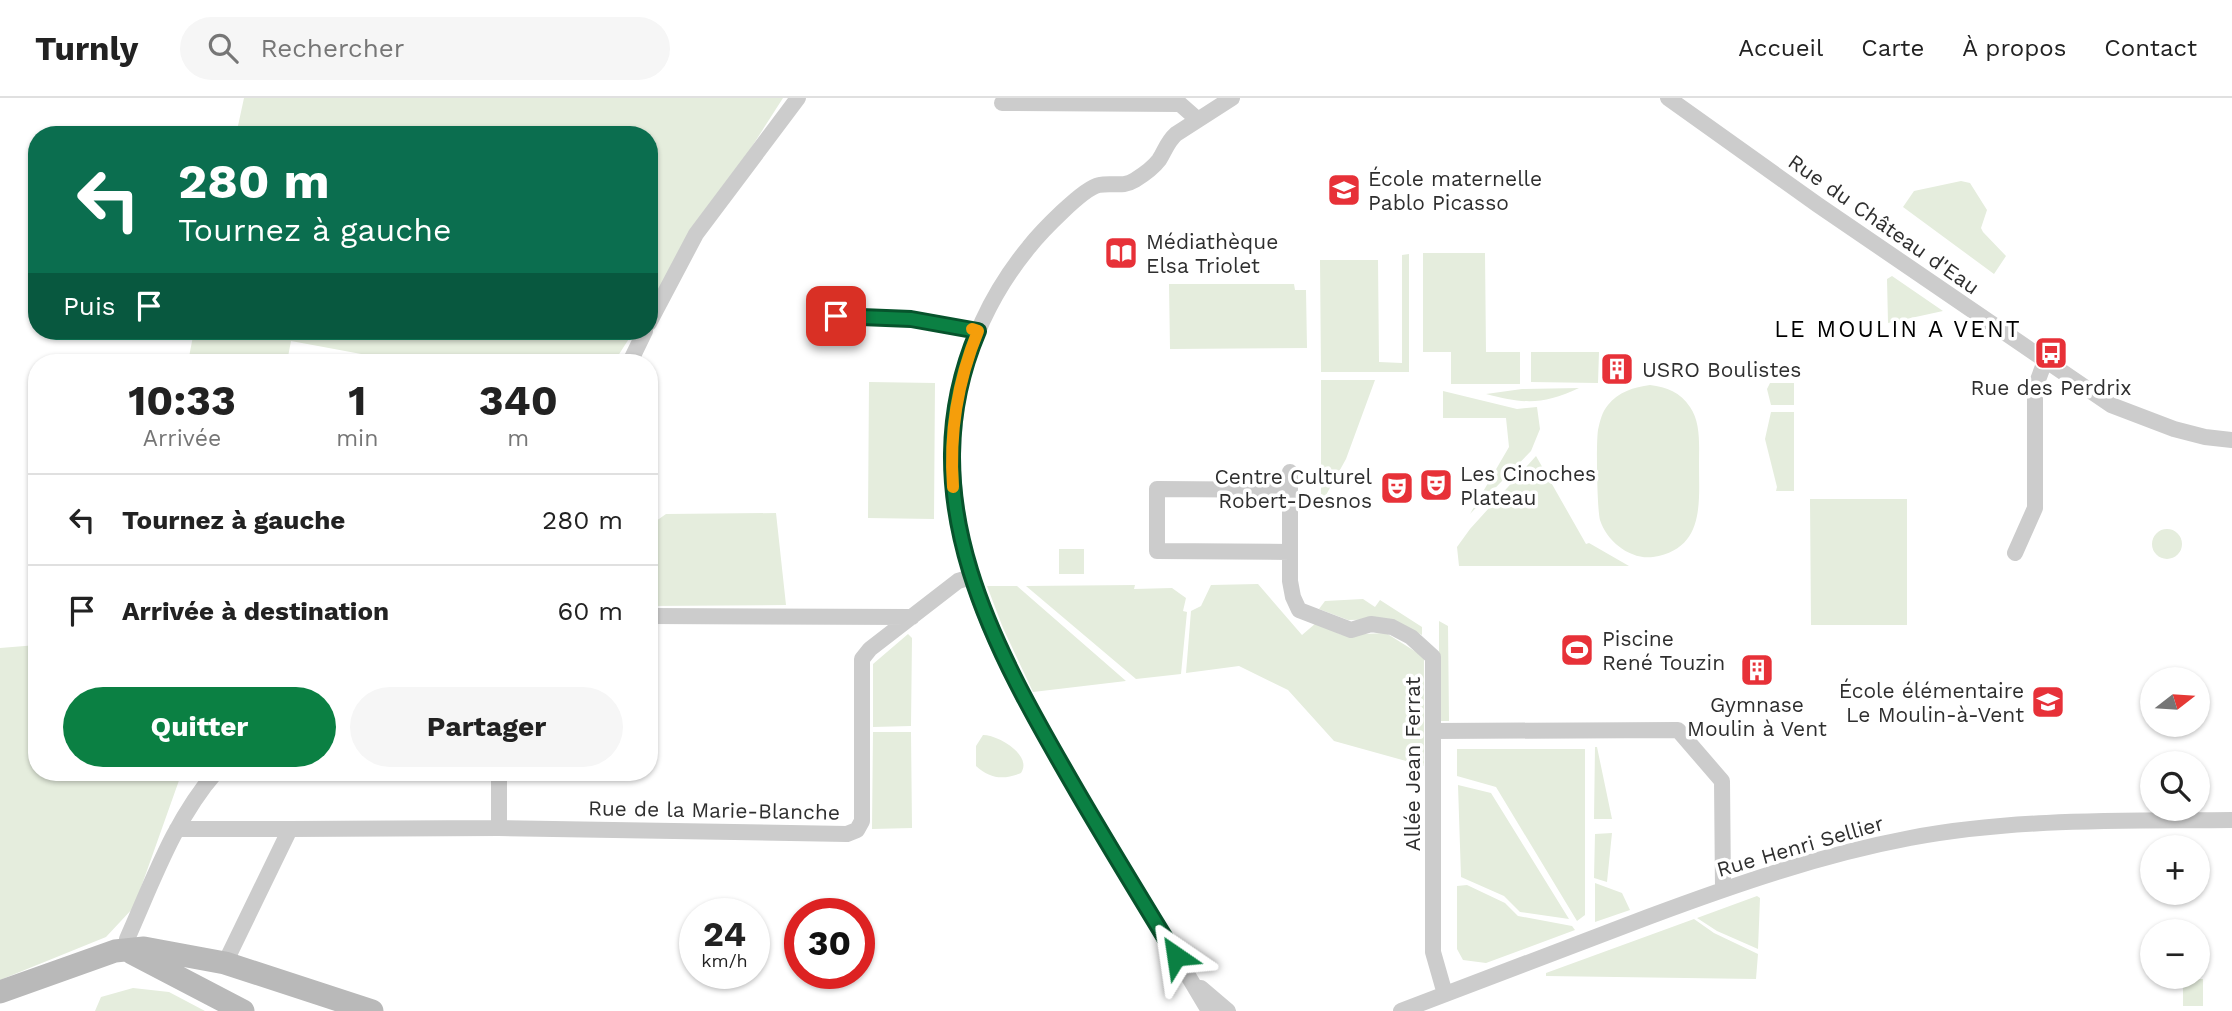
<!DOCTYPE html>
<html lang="fr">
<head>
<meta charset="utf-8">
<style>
	:root { --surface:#fff; --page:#f6f6f6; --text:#222; --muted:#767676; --line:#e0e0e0; --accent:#0b8043 }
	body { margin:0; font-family:"Work Sans",sans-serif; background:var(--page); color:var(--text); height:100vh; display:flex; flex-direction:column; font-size:26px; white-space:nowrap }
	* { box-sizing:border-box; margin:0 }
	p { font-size:23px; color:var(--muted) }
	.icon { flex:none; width:38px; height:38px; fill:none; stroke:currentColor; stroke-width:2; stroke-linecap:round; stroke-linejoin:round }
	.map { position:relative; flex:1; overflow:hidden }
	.sheet { position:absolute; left:28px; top:256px; width:630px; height:427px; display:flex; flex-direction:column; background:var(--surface); border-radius:28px; box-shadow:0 2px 5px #0004 }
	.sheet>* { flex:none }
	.guide { position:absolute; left:28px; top:28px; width:630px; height:214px; border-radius:28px; box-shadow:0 2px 5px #0004; background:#0b6e4f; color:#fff; overflow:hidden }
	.needle { width:46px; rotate:73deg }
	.fabs { position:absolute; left:2140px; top:569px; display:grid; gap:14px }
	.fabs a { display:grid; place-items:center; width:70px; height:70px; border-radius:50%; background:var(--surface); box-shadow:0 2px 5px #0004; font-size:35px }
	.speed { position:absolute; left:679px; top:800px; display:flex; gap:14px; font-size:35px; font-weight:700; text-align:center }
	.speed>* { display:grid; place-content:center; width:91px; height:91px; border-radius:50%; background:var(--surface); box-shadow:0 2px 5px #0004; line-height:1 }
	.speed small { font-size:18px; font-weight:400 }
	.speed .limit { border:10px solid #d22; background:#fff; color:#111 }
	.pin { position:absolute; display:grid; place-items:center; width:60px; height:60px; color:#fff; margin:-30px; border-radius:14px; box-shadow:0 4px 10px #0006 }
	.me { position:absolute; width:77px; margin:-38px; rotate:328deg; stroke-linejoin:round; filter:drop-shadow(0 0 5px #0008) }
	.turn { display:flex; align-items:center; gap:24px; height:147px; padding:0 35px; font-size:32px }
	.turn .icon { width:91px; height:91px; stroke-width:2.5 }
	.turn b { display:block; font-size:49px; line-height:60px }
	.then { display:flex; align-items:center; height:66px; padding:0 35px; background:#0003; gap:14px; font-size:26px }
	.eta { display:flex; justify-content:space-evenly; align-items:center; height:119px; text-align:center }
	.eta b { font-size:42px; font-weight:700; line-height:49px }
	.cta { display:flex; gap:14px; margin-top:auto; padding:14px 35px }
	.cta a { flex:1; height:80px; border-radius:42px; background:var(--accent); color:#fff; font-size:28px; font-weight:700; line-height:80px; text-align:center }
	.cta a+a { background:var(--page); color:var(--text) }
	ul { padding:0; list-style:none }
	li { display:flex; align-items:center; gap:21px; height:91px; padding:0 35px; border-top:2px solid var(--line) }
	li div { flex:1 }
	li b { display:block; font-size:26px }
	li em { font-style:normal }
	header { display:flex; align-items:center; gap:42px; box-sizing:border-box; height:98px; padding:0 35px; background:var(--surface); border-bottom:2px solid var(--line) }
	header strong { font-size:33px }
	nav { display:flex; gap:38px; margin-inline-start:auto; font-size:24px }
	.search { width:490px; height:63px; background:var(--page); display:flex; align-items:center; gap:18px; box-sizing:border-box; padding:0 24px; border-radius:38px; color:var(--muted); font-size:26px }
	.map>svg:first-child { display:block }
	.green { fill:#e5eddd }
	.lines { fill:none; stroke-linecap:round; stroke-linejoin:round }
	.minor { stroke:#ccc; stroke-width:16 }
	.secondary { stroke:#b9b9b9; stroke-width:23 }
	.route-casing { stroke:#07532c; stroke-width:18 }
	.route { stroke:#0b8043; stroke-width:12 }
	.slow { stroke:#f59e0b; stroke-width:12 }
	.labels { text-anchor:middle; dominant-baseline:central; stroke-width:7; stroke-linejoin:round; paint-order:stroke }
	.poi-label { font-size:21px; fill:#2f2f2f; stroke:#fff; text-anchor:start }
	.street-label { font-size:21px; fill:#2f2f2f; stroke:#fff }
	.neighbourhood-label { font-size:23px; letter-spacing:2px; fill:#000; stroke:#fff }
</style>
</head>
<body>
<header>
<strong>Turnly</strong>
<div class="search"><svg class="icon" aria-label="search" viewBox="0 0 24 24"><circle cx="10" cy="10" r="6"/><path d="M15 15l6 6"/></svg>Rechercher</div>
<nav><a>Accueil</a><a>Carte</a><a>À propos</a><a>Contact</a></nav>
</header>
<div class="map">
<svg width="2232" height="913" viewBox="0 0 2232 913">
	<rect width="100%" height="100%" fill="#fff"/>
	<path class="green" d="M244,0h539l-134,209v-172h-413z
		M1961,83l9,2 17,27 -6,18 2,4 23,24 -12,18 -91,-67 11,-16z
		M1423,155h62l1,99h34v32h-69v-32h-28z
		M1409,156v118h-88l-1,-112h58l1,102 23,1v-108z
		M1892,178l51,35 -55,12 -1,-44z
		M1169,186h125l1,6h11l1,58 -137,1z
		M194,233h440l-20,31h-229l-13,-6 -81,-15 -4,21h-99z
		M1531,254h68l-1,31 -67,-1z
		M1321,282h54l-29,79 -25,45z
		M869,284l66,1 -1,136 -66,-1z
		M1770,285h24v22h-23l-4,-16z
		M1650,287c17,2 30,7 40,22 11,16 9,38 9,57 0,39 6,85 -46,93 -22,3 -46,-15 -53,-37 -3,-11 -4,-78 -2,-90 2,-9 4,-18 10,-25 10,-13 26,-18 42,-20z
		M1579,290c-36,17 -55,16 -93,6l36,-5z
		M1443,293l74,18 20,-2 3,22 -9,22 -61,63 39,-67 -3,-29h-63z
		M1771,314h23v79h-18l1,-4 -12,-48z
		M1536,358l50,88 3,-1 40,23h-170l-2,-19 13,-18z
		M1810,401h97v126h-96z
		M776,415l10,92 -137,1v-80l17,-12z
		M2152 446a15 15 0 1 1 30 0a15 15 0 1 1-30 0Z
		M1059,451h25v25h-25z
		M1258,486l44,51 14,-12 26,12 44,-2 38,24v109l-90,-25 -46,-51 -49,-24 -53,7 5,-62 10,-5 10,-21z
		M1135,487l-1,4 38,-1 14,10 -3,13 4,1 -6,62 -45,5 -110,-93z
		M987,488h30l109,95 -93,11 -30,-64z
		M1363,501l12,8 5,-7 42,27v8l-30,-16 -44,1 -29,-11 6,-8z
		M1439,523l9,5 1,95h-10z
		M908,536l4,4 -1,88 -38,1v-63z
		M37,547v127h145l-48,135 -28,30 -106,43v-332z
		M873,634h38l1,96 -40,1z
		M983,637c15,0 50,20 38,38 -17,7 -31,6 -45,-7v-20z
		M1595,649h2l15,72h-18z
		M1457,651h128v166l-8,6 -81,-134 -39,-11z
		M1458,687l33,8 78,126 -49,-7 -16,-16 -43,-19z
		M1612,735l-5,49 -13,-4 1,-44z
		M1595,785l27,10 8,17 -35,12z
		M1467,787l38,18 13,13 54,10 3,4 -89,33 -23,-3 -6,-11v-63z
		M1757,798l3,2 -2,51 -41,-18 -20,-13z
		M1694,821l20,14 44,21 -2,25 -210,-3v-3z
		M2183,881h20v27h-20z
		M133,890l36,4 36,19h-110l6,-14z"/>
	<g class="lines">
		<path class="minor" d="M1668,0l150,107 293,200 63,24 31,8 27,3
			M1002,5l178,1 17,15
			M836,218l75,3 67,12
			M649,225l47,-89 102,-136
			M630,264l15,-31
			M1290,374v109l3,16 6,13 52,20 20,-6 21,3 19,10 22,20v295l12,42
			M1290,392l-133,-1v62l133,1
			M2015,455l20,-45v-120l10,-27
			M649,518l263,1
			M1433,633l245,-1 44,51 1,108
			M499,730v-56
			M177,731h113
			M126,852l1,-11c26,-58 47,-119 89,-167
			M225,865l65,-134 209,-1 348,6 10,-4 5,-9v-162l8,-10 88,-68 13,-4
			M1201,890l27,23
			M1209,913c-43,-73 -88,-145 -131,-218 -72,-123 -143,-240 -121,-389 9,-57 35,-112 72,-157 11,-14 54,-59 70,-62 14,-3 23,3 36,-5 8,-5 18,-12 24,-20 6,-9 8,-18 17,-26l56,-36
			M1401,913c82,-31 164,-63 247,-94 86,-32 172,-62 262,-79 106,-20 215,-17 322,-18"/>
		<path class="secondary" d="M132,855l111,58
			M0,894l115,-41 29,-3 81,15 147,48"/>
	</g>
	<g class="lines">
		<defs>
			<path id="route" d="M836,218l75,3 67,12c-71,167 17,319 100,462 32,55 65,109 98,163"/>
		</defs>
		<use href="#route" class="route-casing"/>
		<use href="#route" class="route"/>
		<path class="slow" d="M953,389c-4,-54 5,-107 25,-156l-6,-2"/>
	</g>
	<defs>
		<symbol id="school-square" viewBox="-11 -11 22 22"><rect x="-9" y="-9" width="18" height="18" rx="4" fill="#e73138" stroke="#fff"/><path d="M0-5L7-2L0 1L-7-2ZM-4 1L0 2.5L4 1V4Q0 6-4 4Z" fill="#fff"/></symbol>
		<symbol id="library-square" viewBox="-11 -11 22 22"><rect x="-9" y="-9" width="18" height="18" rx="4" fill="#e73138" stroke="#fff"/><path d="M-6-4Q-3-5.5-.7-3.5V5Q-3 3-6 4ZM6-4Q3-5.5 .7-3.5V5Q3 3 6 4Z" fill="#fff"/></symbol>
		<symbol id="bus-square" viewBox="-11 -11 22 22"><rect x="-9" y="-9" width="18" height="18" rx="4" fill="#e73138" stroke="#fff"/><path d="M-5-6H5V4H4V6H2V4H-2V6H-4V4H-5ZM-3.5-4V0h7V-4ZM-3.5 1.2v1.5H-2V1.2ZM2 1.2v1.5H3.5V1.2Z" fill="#fff"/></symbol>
		<symbol id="building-square" viewBox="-11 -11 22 22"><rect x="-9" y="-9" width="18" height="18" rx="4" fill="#e73138" stroke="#fff"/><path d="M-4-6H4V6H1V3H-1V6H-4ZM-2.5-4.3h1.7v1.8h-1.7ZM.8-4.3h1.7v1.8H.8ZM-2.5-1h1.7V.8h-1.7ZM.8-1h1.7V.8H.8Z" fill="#fff"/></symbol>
		<symbol id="theatre-square" viewBox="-11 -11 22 22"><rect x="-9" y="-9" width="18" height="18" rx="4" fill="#e73138" stroke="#fff"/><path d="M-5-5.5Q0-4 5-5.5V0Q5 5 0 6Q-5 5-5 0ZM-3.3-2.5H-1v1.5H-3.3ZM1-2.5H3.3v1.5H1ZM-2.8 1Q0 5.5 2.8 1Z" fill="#fff"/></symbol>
		<symbol id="stadium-square" viewBox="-11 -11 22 22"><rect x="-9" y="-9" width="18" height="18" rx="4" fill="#e73138" stroke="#fff"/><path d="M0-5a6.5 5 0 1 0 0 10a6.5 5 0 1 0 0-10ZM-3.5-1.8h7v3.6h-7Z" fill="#fff"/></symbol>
	</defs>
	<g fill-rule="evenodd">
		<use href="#school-square" x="1325" y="73" width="38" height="38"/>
		<use href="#library-square" x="1102" y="136" width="38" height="38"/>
		<use href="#bus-square" x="2032" y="236" width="38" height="38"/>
		<use href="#building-square" x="1598" y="252" width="38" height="38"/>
		<use href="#theatre-square" x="1417" y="368" width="38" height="38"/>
		<use href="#theatre-square" x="1378" y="371" width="38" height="38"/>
		<use href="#stadium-square" x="1558" y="533" width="38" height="38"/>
		<use href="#building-square" x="1738" y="553" width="38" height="38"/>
		<use href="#school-square" x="2029" y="585" width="38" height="38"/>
	</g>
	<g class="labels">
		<g class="poi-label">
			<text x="1368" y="80">École maternelle<tspan x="1368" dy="24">Pablo Picasso</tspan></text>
			<text x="1146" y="143">Médiathèque<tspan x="1146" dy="24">Elsa Triolet</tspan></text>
			<text x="1642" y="271">USRO Boulistes</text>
			<text x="2051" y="289" text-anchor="middle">Rue des Perdrix</text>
			<text x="1460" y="375">Les Cinoches<tspan x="1460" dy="24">Plateau</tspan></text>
			<text x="1372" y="378" text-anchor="end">Centre Culturel<tspan x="1372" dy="24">Robert-Desnos</tspan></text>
			<text x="1602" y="540">Piscine<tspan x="1602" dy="24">René Touzin</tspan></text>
			<text x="2024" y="592" text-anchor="end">École élémentaire<tspan x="2024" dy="24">Le Moulin-à-Vent</tspan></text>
			<text x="1757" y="606" text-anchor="middle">Gymnase<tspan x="1757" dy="24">Moulin à Vent</tspan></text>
		</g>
		<g class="street-label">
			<text transform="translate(1884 126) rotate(35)">Rue du Château d'Eau</text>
			<text transform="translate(1412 666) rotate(-90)">Allée Jean Ferrat</text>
			<text transform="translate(714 712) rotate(1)">Rue de la Marie-Blanche</text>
			<text transform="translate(1800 748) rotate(-16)">Rue Henri Sellier</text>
		</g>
		<g class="neighbourhood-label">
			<text x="1898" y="231">LE MOULIN A VENT</text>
		</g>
	</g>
</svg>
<div class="fabs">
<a><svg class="needle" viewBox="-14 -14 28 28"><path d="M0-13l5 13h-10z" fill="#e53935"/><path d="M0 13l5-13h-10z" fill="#767676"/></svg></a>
<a><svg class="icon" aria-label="search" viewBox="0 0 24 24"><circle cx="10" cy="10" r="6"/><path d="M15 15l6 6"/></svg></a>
<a>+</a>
<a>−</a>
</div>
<div class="speed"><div>24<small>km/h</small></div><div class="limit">30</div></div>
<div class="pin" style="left:836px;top:218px;background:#d93025"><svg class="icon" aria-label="arrive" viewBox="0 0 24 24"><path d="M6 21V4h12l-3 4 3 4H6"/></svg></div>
<svg class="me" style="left:1176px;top:858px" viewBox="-20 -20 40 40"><path d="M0-17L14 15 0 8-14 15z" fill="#0b8043" stroke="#fff" stroke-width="4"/></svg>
<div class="guide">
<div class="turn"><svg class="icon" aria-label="left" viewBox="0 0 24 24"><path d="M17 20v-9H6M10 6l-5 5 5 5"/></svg><div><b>280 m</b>Tournez à gauche</div></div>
<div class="then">Puis<svg class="icon" aria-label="arrive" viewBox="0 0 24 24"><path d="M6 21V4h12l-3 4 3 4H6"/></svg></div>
</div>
<section class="sheet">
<div class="eta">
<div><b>10:33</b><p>Arrivée</p></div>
<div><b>1</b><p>min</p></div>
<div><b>340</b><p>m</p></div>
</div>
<ul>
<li><svg class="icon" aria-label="left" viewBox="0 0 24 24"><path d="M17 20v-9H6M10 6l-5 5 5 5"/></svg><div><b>Tournez à gauche</b></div><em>280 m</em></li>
<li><svg class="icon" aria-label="arrive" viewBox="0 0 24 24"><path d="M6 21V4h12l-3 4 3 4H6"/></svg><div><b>Arrivée à destination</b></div><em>60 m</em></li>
</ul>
<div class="cta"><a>Quitter</a><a>Partager</a></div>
</section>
</div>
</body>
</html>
